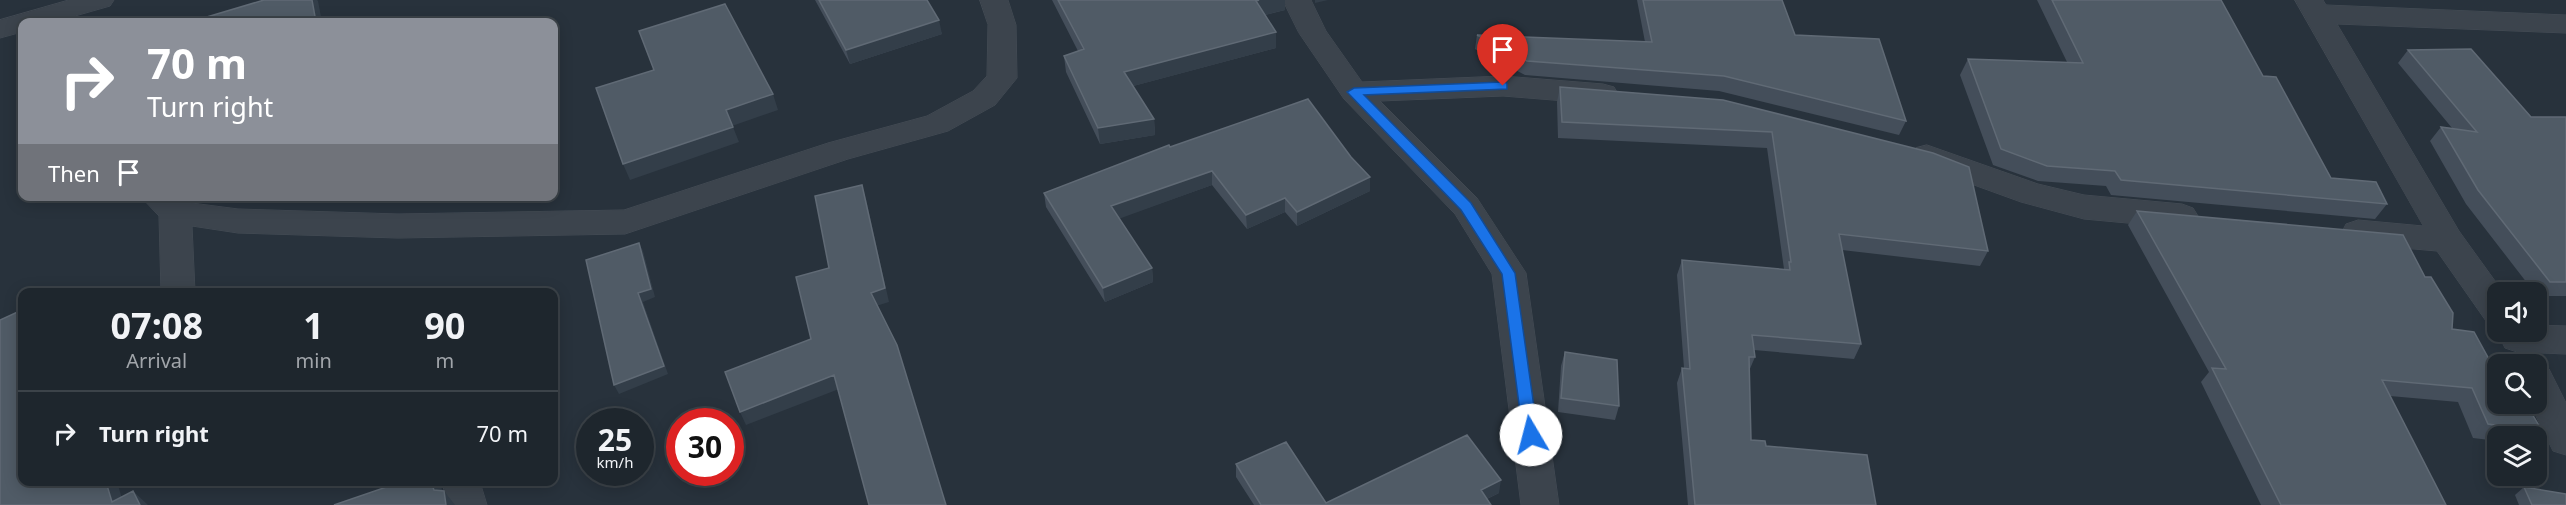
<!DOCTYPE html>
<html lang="en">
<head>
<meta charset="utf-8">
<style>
	:root { --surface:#1e262d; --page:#262e35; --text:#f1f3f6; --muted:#a1a5aa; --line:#3c4349 }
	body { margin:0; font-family:"Noto Sans",sans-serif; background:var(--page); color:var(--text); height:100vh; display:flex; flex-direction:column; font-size:22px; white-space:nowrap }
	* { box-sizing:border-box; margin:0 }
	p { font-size:20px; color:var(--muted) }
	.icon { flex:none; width:33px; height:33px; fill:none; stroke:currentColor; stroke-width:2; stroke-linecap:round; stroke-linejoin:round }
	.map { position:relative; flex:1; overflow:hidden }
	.sheet { position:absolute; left:18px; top:288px; width:540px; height:198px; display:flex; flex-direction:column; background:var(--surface); border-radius:12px; box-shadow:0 3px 15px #0003,0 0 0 2px var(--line) }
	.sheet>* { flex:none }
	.guide { position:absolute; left:18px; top:18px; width:540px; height:183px; border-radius:12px; box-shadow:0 3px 15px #0003,0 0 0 2px var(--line); background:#8c9099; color:#fff; overflow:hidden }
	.controls { position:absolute; left:2487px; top:282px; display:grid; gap:12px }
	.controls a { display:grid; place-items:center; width:60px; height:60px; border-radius:12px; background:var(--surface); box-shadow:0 3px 15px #0003,0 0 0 2px var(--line); font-size:30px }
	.speed { position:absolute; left:576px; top:408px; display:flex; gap:12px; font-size:30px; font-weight:700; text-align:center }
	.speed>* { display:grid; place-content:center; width:78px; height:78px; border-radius:50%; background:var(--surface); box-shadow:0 3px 15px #0003,0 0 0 2px var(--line); line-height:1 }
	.speed small { font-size:15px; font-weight:400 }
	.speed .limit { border:9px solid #d22; background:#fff; color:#111 }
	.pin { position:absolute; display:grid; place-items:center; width:51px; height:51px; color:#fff; margin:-62px -26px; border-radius:50% 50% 50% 0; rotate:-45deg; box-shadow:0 0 6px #0007 }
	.pin .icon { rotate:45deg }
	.me { position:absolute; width:66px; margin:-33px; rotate:352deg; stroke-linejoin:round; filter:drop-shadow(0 0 4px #0008) }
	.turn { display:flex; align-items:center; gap:21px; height:126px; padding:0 30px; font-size:27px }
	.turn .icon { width:78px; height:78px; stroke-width:2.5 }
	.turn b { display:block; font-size:42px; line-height:51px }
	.then { display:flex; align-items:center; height:57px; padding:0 30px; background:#0003; gap:12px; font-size:22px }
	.eta { display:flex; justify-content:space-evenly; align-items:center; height:102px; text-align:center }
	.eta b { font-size:36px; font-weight:700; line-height:42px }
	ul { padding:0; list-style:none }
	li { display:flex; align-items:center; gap:18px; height:84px; padding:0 30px; border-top:2px solid var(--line) }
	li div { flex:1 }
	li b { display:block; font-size:22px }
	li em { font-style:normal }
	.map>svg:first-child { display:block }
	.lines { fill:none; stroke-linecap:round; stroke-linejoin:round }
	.street-casing { stroke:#454d56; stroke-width:1 }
	.street { fill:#3c444d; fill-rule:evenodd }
	.wall { fill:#444e5a }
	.shaded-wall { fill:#333e49 }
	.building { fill:#505b66; stroke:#606a75; stroke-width:1.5 }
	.route { fill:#1a73e8; stroke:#114b97; stroke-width:1.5 }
</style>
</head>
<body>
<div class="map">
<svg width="2566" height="505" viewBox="0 0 2566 505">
	<rect width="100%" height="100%" fill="#28323c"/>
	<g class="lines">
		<defs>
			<path id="street" d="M69,0h45l-4,6 -56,16h-32v10l-22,6v-18z
				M980,0h28l8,25 1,53 -22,27 -47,26 -100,28 -223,75 -227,4 -160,-5 -46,-7 3,66h-34l-2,-76 -19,-20h38l6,6 54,7 160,5 226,-4 204,-67 99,-27 46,-25 14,-15 1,-51z
				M1283,0h28l15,31 36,51 141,-6 100,8 11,3 4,7 -4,7 -11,3 -100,-8 -123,5 97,97 49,75 33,232h-38l-29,-231 -37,-60 -111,-115 -45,-66z
				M2295,0h28l3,5 240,10v18l-229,-9 122,207 44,61h-5v33l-12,-4 -49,-70 -79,-7 -12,-4 -4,-8 4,-8 12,-4 65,6z
				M1927,145l111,39 46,11 98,9 11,4 5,8 -5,8 -11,4 -98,-9 -63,-17 -105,-38 -4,-8 4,-8z
				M2536,325l30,1v28l-49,-2 -12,-4 -5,-10 3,-6h33z
				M2536,365l13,4 17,34v52l-13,-4 -23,-47h6z
				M442,482h38l7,23h-38z"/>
		</defs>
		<use href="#street" class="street-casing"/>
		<use href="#street" class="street"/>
	</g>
	<path class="wall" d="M815,0h112l15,34 -92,30z
		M1052,0h233v10l-20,5 11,17v16l-143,38 21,33 1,16 -55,9 -34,-72 -2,-16 14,-5z
		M1637,0h145l13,35 111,86 -7,14 -180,-44 -194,-16 -50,-26 2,-14 168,7z
		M2037,0h184l42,76 68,102 56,26 -12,15 -264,-24 -5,-9 -68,-5 -45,-16 -33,-90 8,-16 99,3z
		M2408,50l123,67h35v179h-29l-1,-4h-2l-68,-88 -36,-63 11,-14 11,1 -54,-65z
		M1560,87l163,13 265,151 -8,15 -138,-16 19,94 -7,15 -100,-9 1,7 -6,14 2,69 15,6 110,59h-188l-11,-122 5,-15h2l-7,-93 5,-15 102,9 -17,-121 -209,-10 -1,-36z
		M1170,147l200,44 -73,35 -12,-14 -38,17 -35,-44 -93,33 33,50 1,14 -48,20 -59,-95 -2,-14z
		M2137,211l315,118 43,41 48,62 -7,6v-2h-38v5l-25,-3 -15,-36 -68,-6 56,109h-185l-60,-123 8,-10 -81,-147z
		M1565,352l54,54 -4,14 -57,-8 3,-46z
		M1236,464l90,39 173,-10 -12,6 4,6h-237l-18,-28z
		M2524,487l42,18h-47l-4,-10z"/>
	<path class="shaded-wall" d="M312,0h5l1,1 4,21h-6z
		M1259,0h26v10l-29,7v-16z
		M1315,0h13l-13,3z
		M939,20l3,14 -92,30 -4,-14z
		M1276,32v16l-150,40 -2,-16z
		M773,94l5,16 -46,16 -6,-16z
		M1154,119l1,16 -55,9 -2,-16z
		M733,127l6,15 -109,38 -7,-16z
		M1212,171v14l-99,36 -2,-15z
		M1370,177v14l-73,35v-14z
		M862,185l4,14 23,103 -13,4 -5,-13z
		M1285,198v14l-38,17 -1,-14z
		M639,243l4,8 12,46 -12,5 25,72 -49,20 -5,-9 24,-92z
		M1152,268l1,14 -48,20 -2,-14z
		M834,375l5,14 -93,36 -6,-13z
		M1501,480l-2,13 -21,10 3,-13z
		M106,482h11l7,23 -12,-3z
		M431,482h5l6,7 3,9 -1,-7 11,14h-9l-12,-15z
		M133,491l15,14h-8z"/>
	<path class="building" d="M264,0h48l4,22h-126z
		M819,0h108l12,20 -93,30z
		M1058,0h201l-3,1 20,31 -152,40 30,47 -56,9 -34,-72 20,-7z
		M1643,0h139l13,35 84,4 27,82 -182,-45 -197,-15 -50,-26 175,7z
		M2052,0h169l42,76 13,1 55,101 45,4 11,22 -266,-24 -6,-9 -68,-5 -46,-17 -33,-90 115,4z
		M725,4l48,90 -47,16 7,17 -110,37 -27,-76 58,-18 -15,-39z
		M2471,49l60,68h35v165h-16l-72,-92 -37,-63 36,5 -69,-82z
		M1560,87l163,13 210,53 36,14 19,84 -149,-17 22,110 -109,-9 3,22h-6l2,83 14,1 1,5 101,9 9,50h-181l-13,-137 8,1 -8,-109 108,10 -1,-8h2l-19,-130 -210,-10z
		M1308,99l43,58 19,20 -73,35 -12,-14 -39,17 -34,-44 -101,35 41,62 -49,20 -59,-95 125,-48 1,2z
		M862,185l23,103 -14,5 26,52 49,160h-77l-35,-130 -94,37 -15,-40 86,-33 -15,-62 33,-9 -14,-72z
		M2137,211l266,24 22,42h6l22,36 -1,16 22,3 21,38h3v34h28l17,28 -55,-8 -16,-36 -90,-8 64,125h-165l-69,-137 14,1z
		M639,243l12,46 -13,4 26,73 -50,19 -28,-125z
		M369,287l2,5h-17z
		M22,310v172h84l6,20 21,-11 7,14h-140v-185z
		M1565,352l52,8 2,46 -58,-8z
		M1467,435l34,45 -20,10 10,15h-230l-25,-41 50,-22 40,61z
		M401,482h30l3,8 10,1 2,14h-112z
		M2524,487l42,7v11h-34z"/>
	<path class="route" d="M1503,82l4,1v6l-143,6 107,108 44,70 23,162 -7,7 -8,-7 -21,-161 -41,-64 -114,-118 7,-4z"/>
</svg>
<div class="controls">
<a><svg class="icon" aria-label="sound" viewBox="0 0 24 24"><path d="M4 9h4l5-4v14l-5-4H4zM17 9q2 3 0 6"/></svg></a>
<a><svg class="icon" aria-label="search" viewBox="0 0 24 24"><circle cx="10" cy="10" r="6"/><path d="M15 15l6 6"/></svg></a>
<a><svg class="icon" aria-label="layers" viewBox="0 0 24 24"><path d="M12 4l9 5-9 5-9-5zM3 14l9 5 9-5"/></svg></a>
</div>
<div class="speed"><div>25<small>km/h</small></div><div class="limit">30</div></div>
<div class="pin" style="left:1503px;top:86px;background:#d93025"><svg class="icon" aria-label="arrive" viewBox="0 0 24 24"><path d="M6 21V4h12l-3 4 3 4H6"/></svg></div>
<svg class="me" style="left:1531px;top:435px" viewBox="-20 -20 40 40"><circle r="19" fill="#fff"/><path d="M0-13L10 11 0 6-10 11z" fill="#1a73e8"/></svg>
<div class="guide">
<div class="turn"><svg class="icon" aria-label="right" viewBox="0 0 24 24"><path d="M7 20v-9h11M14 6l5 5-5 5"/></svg><div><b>70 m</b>Turn right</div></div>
<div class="then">Then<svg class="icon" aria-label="arrive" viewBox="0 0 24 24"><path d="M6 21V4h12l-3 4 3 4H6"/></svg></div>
</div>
<section class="sheet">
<div class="eta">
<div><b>07:08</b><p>Arrival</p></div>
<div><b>1</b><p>min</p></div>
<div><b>90</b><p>m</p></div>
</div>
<ul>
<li><svg class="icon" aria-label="right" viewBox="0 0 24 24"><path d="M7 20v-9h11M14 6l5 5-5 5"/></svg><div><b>Turn right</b></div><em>70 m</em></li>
</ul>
</section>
</div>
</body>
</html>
